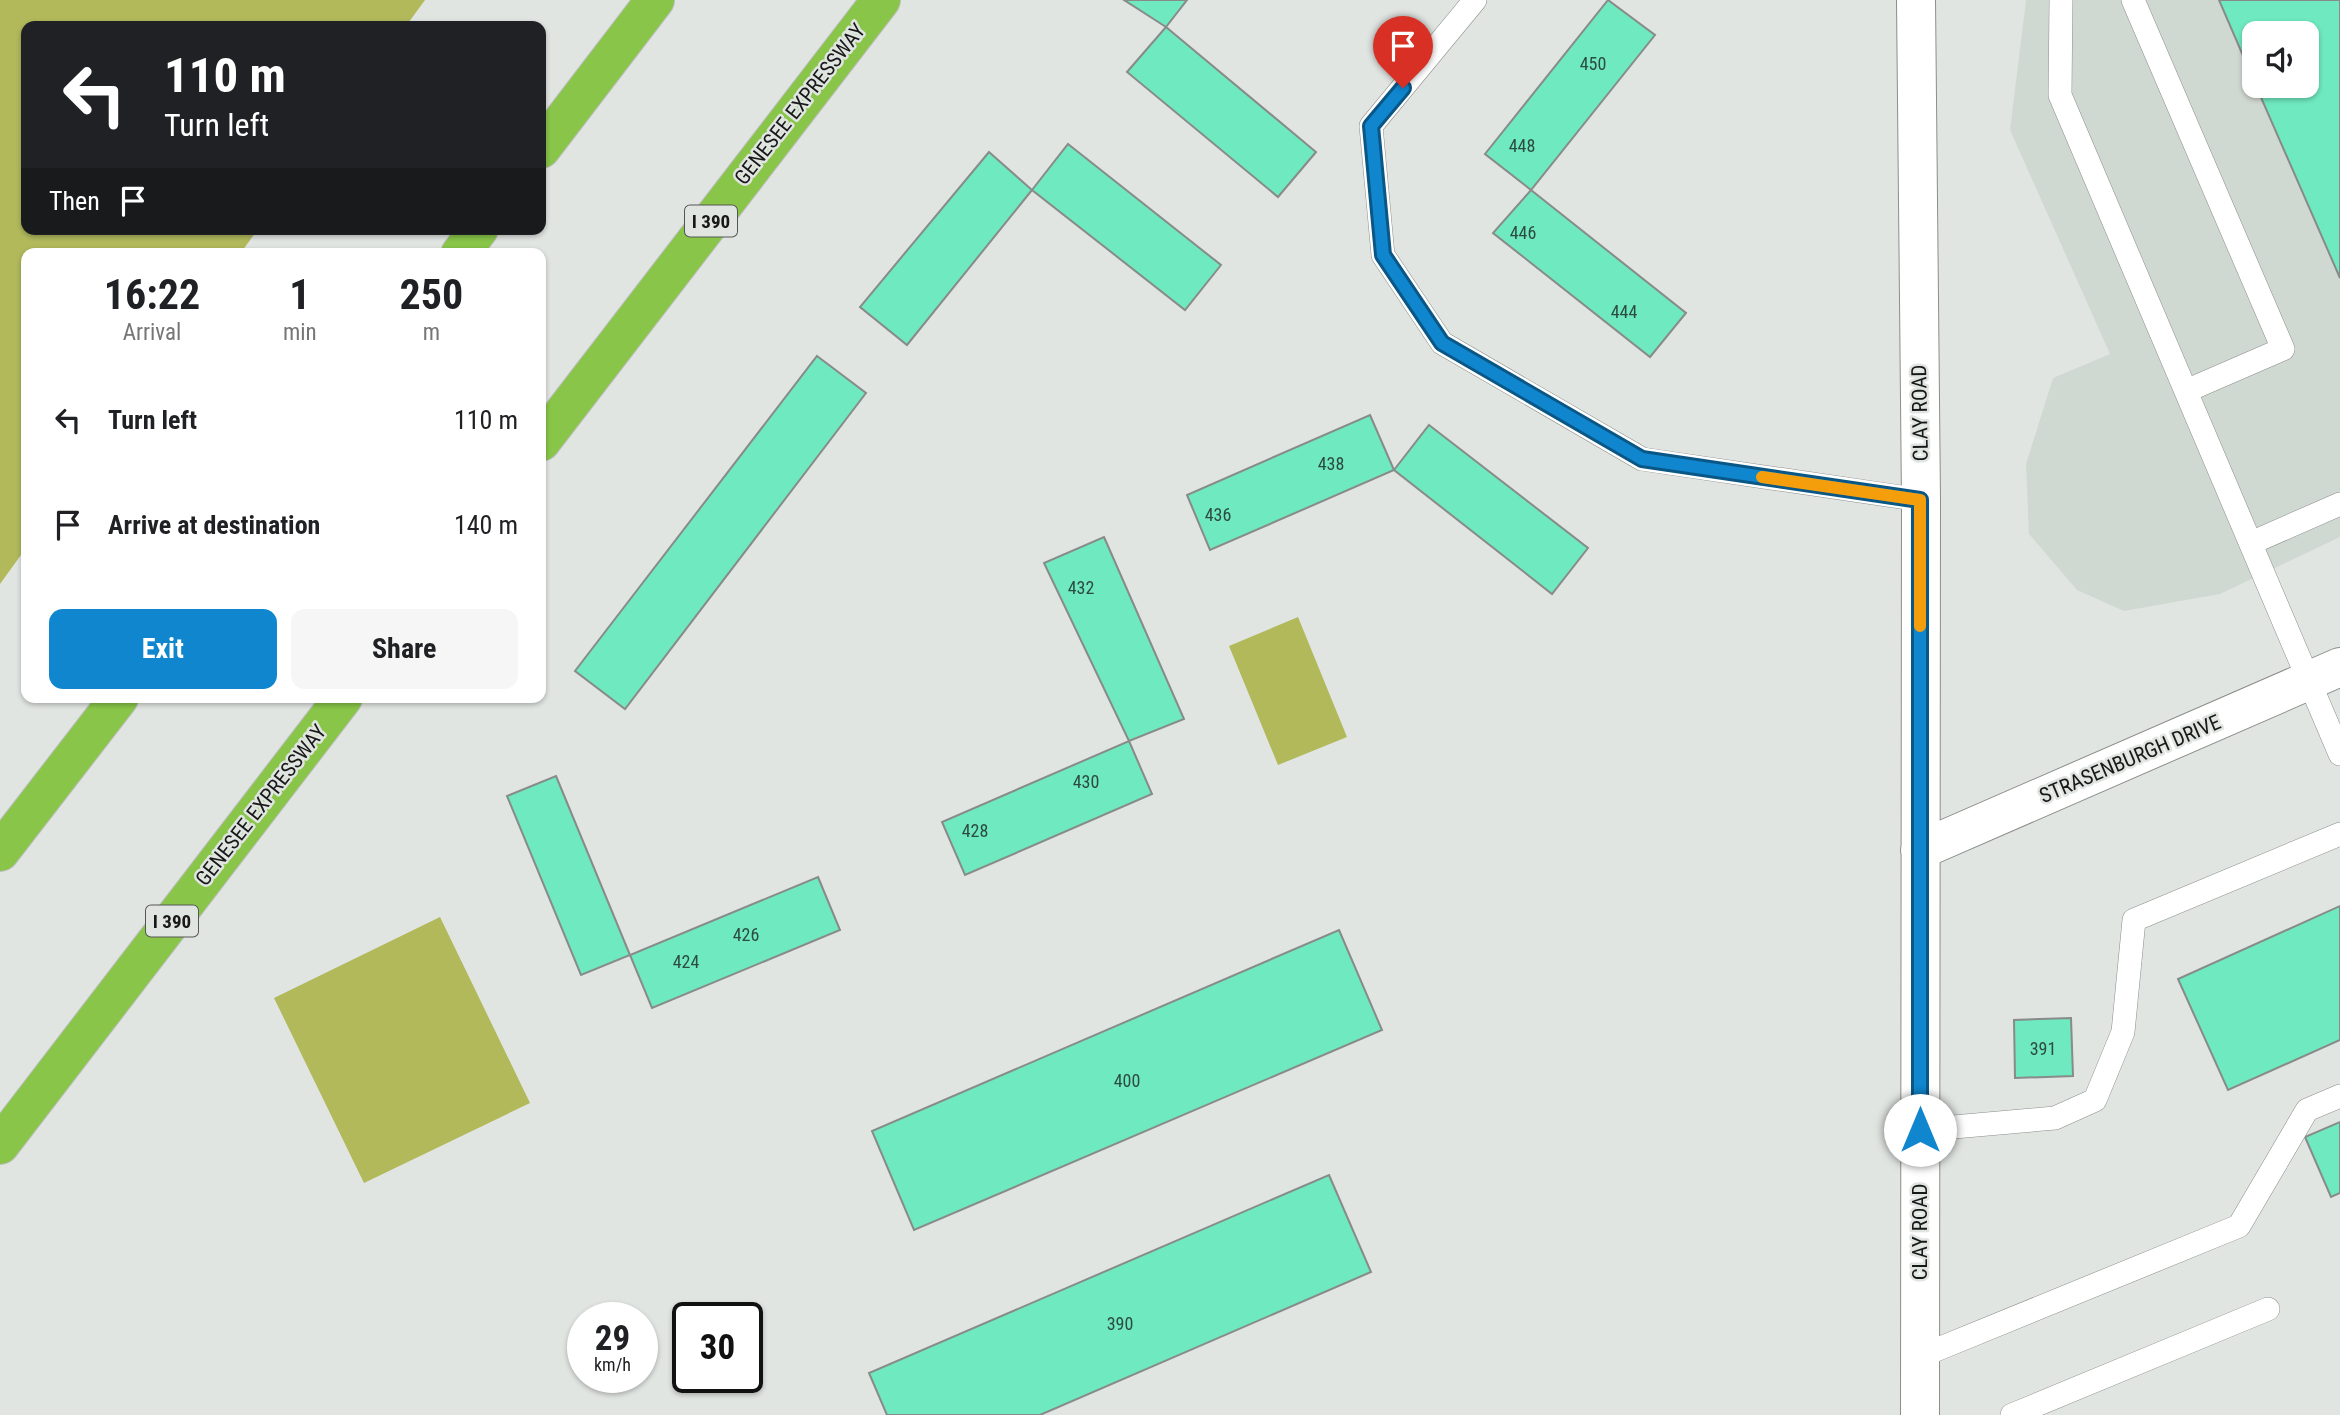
<!DOCTYPE html>
<html lang="en">
<head>
<meta charset="utf-8">
<style>
	:root { --surface:#fff; --page:#f6f6f6; --text:#202124; --muted:#757577; --accent:#0f86ce }
	body { margin:0; font-family:"Roboto Condensed",sans-serif; background:var(--page); color:var(--text); height:100vh; display:flex; flex-direction:column; font-size:26px; white-space:nowrap }
	* { box-sizing:border-box; margin:0 }
	p { font-size:23px; color:var(--muted) }
	.icon { flex:none; width:38px; height:38px; fill:none; stroke:currentColor; stroke-width:2; stroke-linecap:round; stroke-linejoin:round }
	.map { position:relative; flex:1; overflow:hidden }
	.drawer { position:absolute; left:21px; top:248px; width:525px; height:455px; display:flex; flex-direction:column; background:var(--surface); border-radius:14px; box-shadow:0 2px 5px #0004 }
	.drawer>* { flex:none }
	.banner { position:absolute; left:21px; top:21px; width:525px; height:214px; border-radius:14px; box-shadow:0 2px 5px #0004; background:#202124; color:#fff; overflow:hidden }
	.controls { position:absolute; left:2242px; top:21px; display:grid; gap:14px }
	.controls a { display:grid; place-items:center; width:77px; height:77px; border-radius:14px; background:var(--surface); box-shadow:0 2px 5px #0004; font-size:35px }
	.speed { position:absolute; left:567px; top:1302px; display:flex; gap:14px; font-size:35px; font-weight:700; text-align:center }
	.speed>* { display:grid; place-content:center; width:91px; height:91px; border-radius:50%; background:var(--surface); box-shadow:0 2px 5px #0004; line-height:1 }
	.speed small { font-size:18px; font-weight:400 }
	.speed .limit { border:4px solid #111; border-radius:10px; background:#fff; color:#111 }
	.pin { position:absolute; display:grid; place-items:center; width:60px; height:60px; color:#fff; margin:-72px -30px; border-radius:50% 50% 50% 0; rotate:-45deg; box-shadow:0 0 7px #0007 }
	.pin .icon { rotate:45deg }
	.me { position:absolute; width:77px; margin:-38px; rotate:0deg; stroke-linejoin:round; filter:drop-shadow(0 0 5px #0008) }
	.turn { display:flex; align-items:center; gap:24px; height:147px; padding:0 28px; font-size:32px }
	.turn .icon { width:91px; height:91px; stroke-width:2.5 }
	.turn b { display:block; font-size:49px; line-height:60px }
	.then { display:flex; align-items:center; height:66px; padding:0 28px; background:#0003; gap:14px; font-size:26px }
	.eta { display:flex; justify-content:space-evenly; align-items:center; height:119px; text-align:center }
	.eta b { font-size:42px; font-weight:700; line-height:49px }
	.action { display:flex; gap:14px; margin-top:auto; padding:14px 28px }
	.action a { flex:1; height:80px; border-radius:14px; background:var(--accent); color:#fff; font-size:28px; font-weight:700; line-height:80px; text-align:center }
	.action a+a { background:var(--page); color:var(--text) }
	ul { padding:0; list-style:none }
	li { display:flex; align-items:center; gap:21px; height:105px; padding:0 28px }
	li div { flex:1 }
	li b { display:block; font-size:26px }
	li em { font-style:normal }
	.map>svg:first-child { display:block }
	.built { fill:#d0d9d1; fill-rule:evenodd }
	.green { fill:#b1b95b }
	.building { fill:#6fe9c0; stroke:#878b89; stroke-width:2 }
	.lines { fill:none; stroke-linecap:round; stroke-linejoin:round }
	.service-casing { stroke:#8b8e8b; stroke-width:24 }
	.minor-casing { stroke:#8b8e8b; stroke-width:40 }
	.motorway-casing { stroke:#bebebe; stroke-width:40 }
	.service { stroke:#fff; stroke-width:23 }
	.minor { stroke:#fff; stroke-width:38 }
	.motorway { stroke:#88c548; stroke-width:38 }
	.route-casing { stroke:#0a5786; stroke-width:18 }
	.route { stroke:#0f86ce; stroke-width:12 }
	.slow { stroke:#f59e0b; stroke-width:12 }
	.labels { text-anchor:middle; dominant-baseline:central; stroke-width:5; stroke-linejoin:round; paint-order:stroke }
	.number-label { font-size:18px; fill:#2d4c41 }
	.shield { fill:#e1e5e2; stroke:#545654; stroke-width:2 }
	.shield-label { font-size:19px; font-weight:bold; fill:#171817 }
	.street-label { font-size:21px; fill:#171817; stroke:#e1e5e2 }
</style>
</head>
<body>
<div class="map">
<svg width="2340" height="1415" viewBox="0 0 2340 1415">
	<rect width="100%" height="100%" fill="#e1e5e2"/>
	<path class="built" d="M2026,0h314v537l-120,57 -96,17 -47,-21 -48,-56 -3,-70 27,-86 57,-24 -100,-224zM2254,33h52v53h-52z"/>
	<path class="green" d="M0,0h425l-19,26h-380v203h232l-18,25h-214v294l-26,36z
		M1298,617l49,120 -69,28 -49,-119z
		M440,917l90,186 -166,80 -90,-185z"/>
	<path class="building" d="M1124,0h63l-21,27z
		M1608,0l47,35 -124,155 -46,-36z
		M2219,0h121v278l-84,-192h50v-53h-52v48z
		M1166,27l150,125 -38,45 -151,-125z
		M1068,144l153,121 -36,45 -153,-120z
		M989,152l43,38 -125,155 -47,-38z
		M1531,190l155,123 -36,44 -157,-124z
		M817,356l49,37 -241,316 -50,-38z
		M1370,415l24,55 -184,80 -23,-55z
		M1429,425l159,123 -36,46 -158,-124z
		M1104,537l80,182 -55,22 -85,-178z
		M1129,741l23,53 -187,81 -23,-53z
		M556,776l74,179 -49,20 -74,-179z
		M818,877l22,53 -188,78 -22,-53z
		M2340,906v134l-112,50 -50,-111z
		M1339,930l43,100 -468,200 -42,-99z
		M2071,1018l2,58 -58,2 -1,-58z
		M2340,1122v71l-9,4 -26,-60z
		M1329,1175l42,97 -331,143h-153l-18,-42z"/>
	<g class="lines">
		<defs>
			<path id="service" d="M1475,0l-104,126 12,129 59,88 200,116 279,41
				M2061,0l-1,95 280,659
				M2133,0l150,349 -97,42
				M2251,543l89,-39
				M1920,1130l135,-12 40,-18 28,-68 11,-112 206,-86
				M1921,1356l318,-130 68,-116 33,-14
				M2012,1415l256,-106"/>
			<path id="minor" d="M1916,0l5,500 -1,915
				M1920,850l420,-183"/>
			<path id="motorway" d="M541,149l114,-149
				M460,254l19,-25
				M541,442l340,-442
				M0,852l119,-154
				M0,1145l343,-447"/>
		</defs>
		<use href="#service" class="service-casing"/>
		<use href="#minor" class="minor-casing"/>
		<use href="#motorway" class="motorway-casing"/>
		<use href="#service" class="service"/>
		<use href="#minor" class="minor"/>
		<use href="#motorway" class="motorway"/>
	</g>
	<g class="lines">
		<defs>
			<path id="route" d="M1403,88l-32,38 12,129 59,88 200,116 278,41v630"/>
		</defs>
		<use href="#route" class="route-casing"/>
		<use href="#route" class="route"/>
		<path class="slow" d="M1762,477l158,23v126"/>
	</g>
	<g class="labels">
		<g class="number-label">
			<text x="1593" y="63">450</text>
			<text x="1522" y="145">448</text>
			<text x="1523" y="232">446</text>
			<text x="1624" y="311">444</text>
			<text x="1331" y="463">438</text>
			<text x="1218" y="514">436</text>
			<text x="1081" y="587">432</text>
			<text x="1086" y="781">430</text>
			<text x="975" y="830">428</text>
			<text x="746" y="934">426</text>
			<text x="686" y="961">424</text>
			<text x="2043" y="1048">391</text>
			<text x="1127" y="1080">400</text>
			<text x="1120" y="1323">390</text>
		</g>
		<g class="shield">
			<rect x="685" y="205.5" width="52" height="31" rx="5"/>
			<rect x="146" y="905.5" width="52" height="31" rx="5"/>
		</g>
		<g class="shield-label">
			<text x="711" y="221">I 390</text>
			<text x="172" y="921">I 390</text>
		</g>
		<g class="street-label">
			<text transform="translate(800 104) rotate(-52)">GENESEE EXPRESSWAY</text>
			<text transform="translate(1920 413) rotate(-91)">CLAY ROAD</text>
			<text transform="translate(2130 759) rotate(-23)">STRASENBURGH DRIVE</text>
			<text transform="translate(261 805) rotate(-52)">GENESEE EXPRESSWAY</text>
			<text transform="translate(1920 1232) rotate(-90)">CLAY ROAD</text>
		</g>
	</g>
</svg>
<div class="controls">
<a><svg class="icon" aria-label="sound" viewBox="0 0 24 24"><path d="M4 9h4l5-4v14l-5-4H4zM17 9q2 3 0 6"/></svg></a>
</div>
<div class="speed"><div>29<small>km/h</small></div><div class="limit">30</div></div>
<div class="pin" style="left:1403px;top:88px;background:#d93025"><svg class="icon" aria-label="arrive" viewBox="0 0 24 24"><path d="M6 21V4h12l-3 4 3 4H6"/></svg></div>
<svg class="me" style="left:1920px;top:1130px" viewBox="-20 -20 40 40"><circle r="19" fill="#fff"/><path d="M0-13L10 11 0 6-10 11z" fill="#0f86ce"/></svg>
<div class="banner">
<div class="turn"><svg class="icon" aria-label="left" viewBox="0 0 24 24"><path d="M17 20v-9H6M10 6l-5 5 5 5"/></svg><div><b>110 m</b>Turn left</div></div>
<div class="then">Then<svg class="icon" aria-label="arrive" viewBox="0 0 24 24"><path d="M6 21V4h12l-3 4 3 4H6"/></svg></div>
</div>
<section class="drawer">
<div class="eta">
<div><b>16:22</b><p>Arrival</p></div>
<div><b>1</b><p>min</p></div>
<div><b>250</b><p>m</p></div>
</div>
<ul>
<li><svg class="icon" aria-label="left" viewBox="0 0 24 24"><path d="M17 20v-9H6M10 6l-5 5 5 5"/></svg><div><b>Turn left</b></div><em>110 m</em></li>
<li><svg class="icon" aria-label="arrive" viewBox="0 0 24 24"><path d="M6 21V4h12l-3 4 3 4H6"/></svg><div><b>Arrive at destination</b></div><em>140 m</em></li>
</ul>
<div class="action"><a>Exit</a><a>Share</a></div>
</section>
</div>
</body>
</html>
